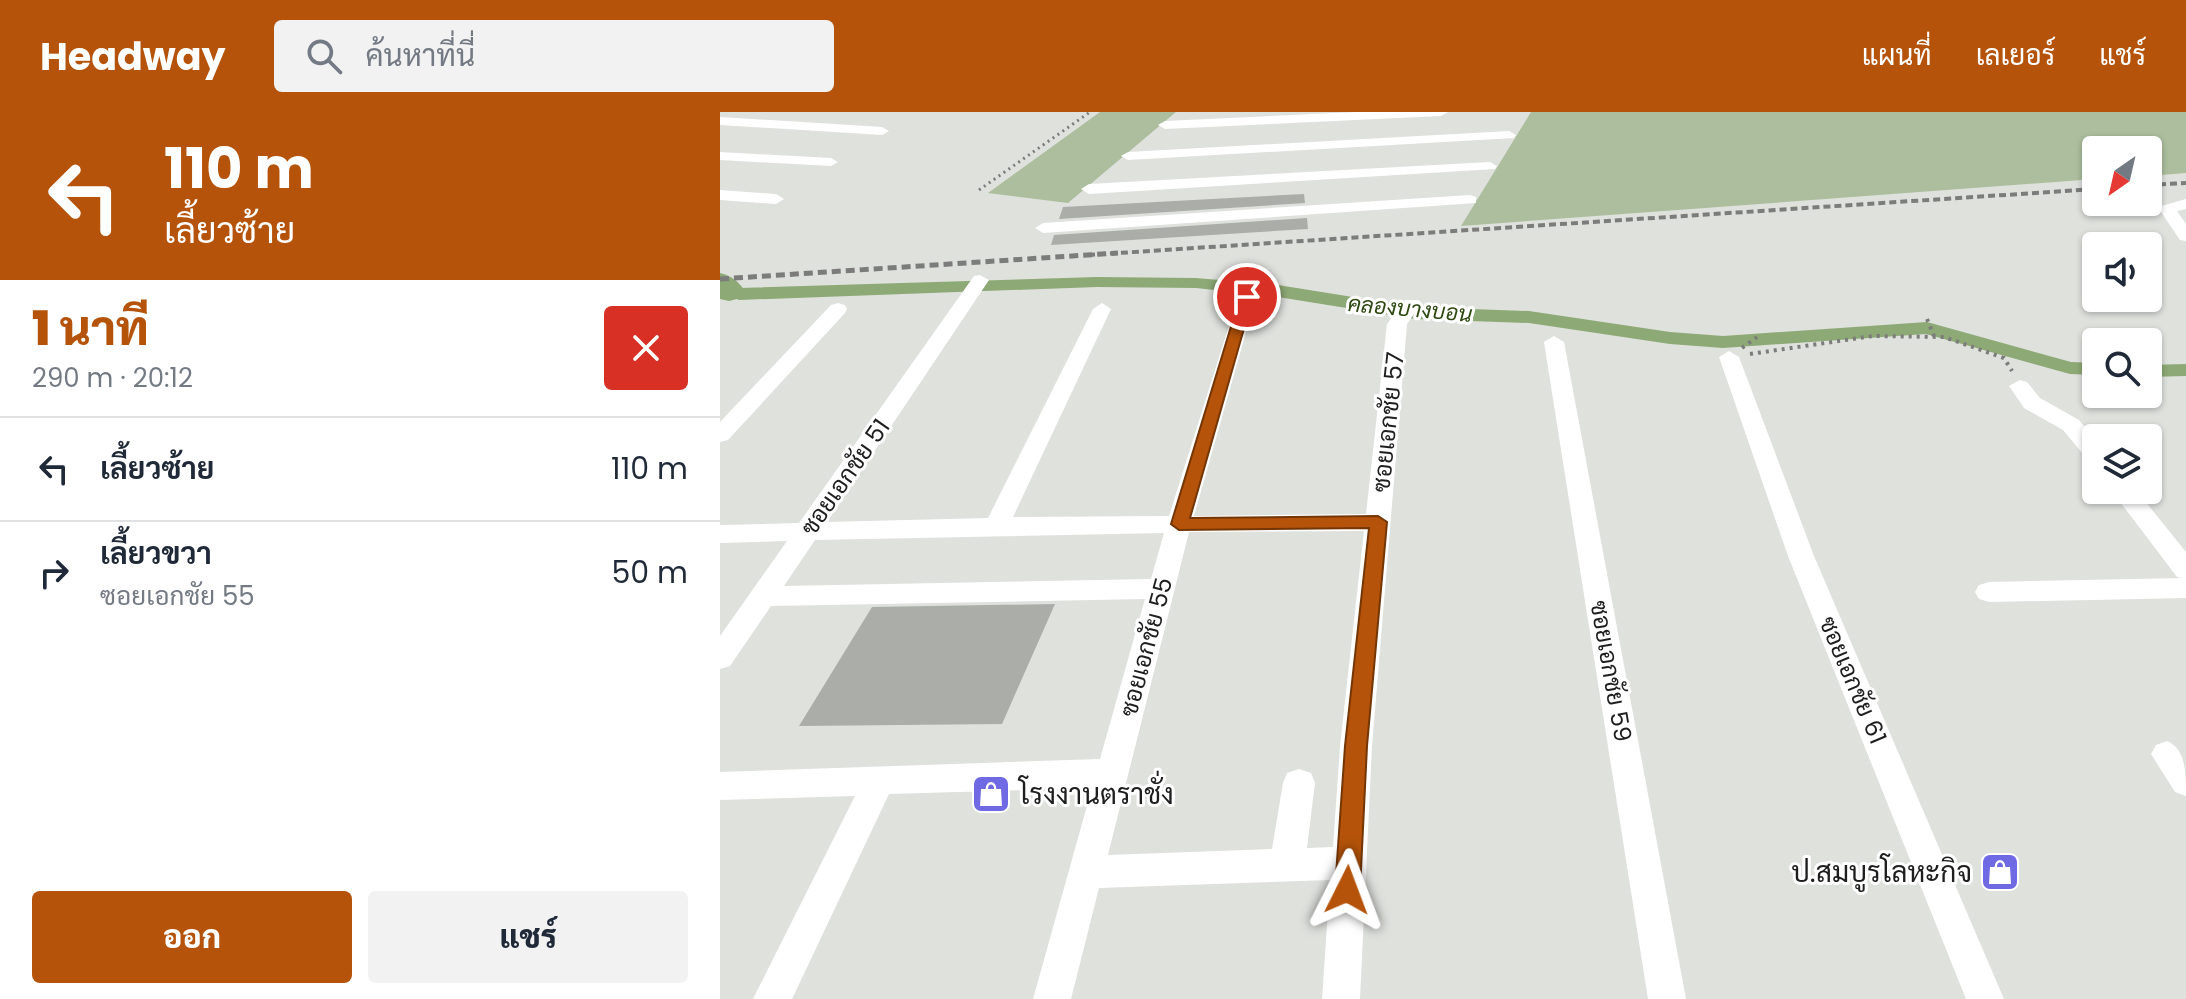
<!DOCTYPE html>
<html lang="th">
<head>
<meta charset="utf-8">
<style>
	:root { --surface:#fff; --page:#f2f2f3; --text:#1f2937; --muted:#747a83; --line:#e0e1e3; --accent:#b45309 }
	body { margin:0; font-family:Poppins,Sarabun,sans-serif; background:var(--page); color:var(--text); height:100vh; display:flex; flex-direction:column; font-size:30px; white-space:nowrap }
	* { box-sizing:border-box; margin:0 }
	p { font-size:26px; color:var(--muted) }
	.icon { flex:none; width:44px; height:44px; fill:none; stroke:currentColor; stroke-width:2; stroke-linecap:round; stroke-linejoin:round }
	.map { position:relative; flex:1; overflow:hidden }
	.details { display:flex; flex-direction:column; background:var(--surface); width:720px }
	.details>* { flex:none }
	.banner { background:#b45309; color:#fff; overflow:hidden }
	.needle { width:52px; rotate:214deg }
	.buttons { position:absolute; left:1362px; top:24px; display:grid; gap:16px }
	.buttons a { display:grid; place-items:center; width:80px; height:80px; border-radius:8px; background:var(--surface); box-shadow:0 2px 6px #0004; font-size:40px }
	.pin { position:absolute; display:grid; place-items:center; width:68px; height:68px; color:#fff; margin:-34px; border:4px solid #fff; border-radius:50%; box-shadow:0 2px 8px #0007 }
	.me { position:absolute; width:88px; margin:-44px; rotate:3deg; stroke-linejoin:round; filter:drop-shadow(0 0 6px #0008) }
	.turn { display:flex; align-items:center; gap:28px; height:168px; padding:0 32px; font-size:36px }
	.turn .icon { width:104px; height:104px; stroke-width:2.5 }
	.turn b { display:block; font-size:56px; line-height:68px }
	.round { display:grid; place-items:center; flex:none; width:84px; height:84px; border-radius:8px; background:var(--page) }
	.summary { display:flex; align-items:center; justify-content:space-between; height:136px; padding:0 32px }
	h1 { font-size:48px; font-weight:800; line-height:60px; color:var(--accent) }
	.action { display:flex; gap:16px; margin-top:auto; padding:16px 32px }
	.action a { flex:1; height:92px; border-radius:8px; background:var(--accent); color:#fff; font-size:32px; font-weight:800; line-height:92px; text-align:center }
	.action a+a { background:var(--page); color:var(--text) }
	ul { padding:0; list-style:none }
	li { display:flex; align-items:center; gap:24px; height:104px; padding:0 32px; border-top:2px solid var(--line) }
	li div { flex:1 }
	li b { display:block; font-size:30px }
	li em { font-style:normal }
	header { display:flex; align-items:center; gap:48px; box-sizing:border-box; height:112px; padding:0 40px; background:var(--accent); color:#fff }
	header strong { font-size:38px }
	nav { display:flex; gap:44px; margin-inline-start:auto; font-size:28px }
	.search { width:560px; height:72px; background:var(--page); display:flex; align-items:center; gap:20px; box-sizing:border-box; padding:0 28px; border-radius:8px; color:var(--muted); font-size:30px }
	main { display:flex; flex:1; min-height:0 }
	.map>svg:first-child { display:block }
	.green { fill:#acbe9d }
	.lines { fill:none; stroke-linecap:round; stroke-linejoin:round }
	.canal { fill:#8da975; fill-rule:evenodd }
	.river { fill:#8da975; fill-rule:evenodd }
	.building { fill:#abada9 }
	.path-far1 { stroke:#7c7d7b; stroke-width:3; stroke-dasharray:2 4; stroke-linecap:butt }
	.path { stroke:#7c7d7b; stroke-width:4; stroke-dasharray:3 5; stroke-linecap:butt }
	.minor { fill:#fff; fill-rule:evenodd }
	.rail-far1 { stroke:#7c7d7b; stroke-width:4; stroke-dasharray:7 4; stroke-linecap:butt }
	.rail { stroke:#7c7d7b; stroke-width:5; stroke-dasharray:9 5; stroke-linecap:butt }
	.route { fill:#b45309; stroke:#753606; stroke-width:2 }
	.labels { text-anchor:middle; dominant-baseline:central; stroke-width:6; stroke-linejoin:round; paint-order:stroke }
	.far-water-label { font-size:22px; font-style:italic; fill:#2d4810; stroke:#fff }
	.street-label { font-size:24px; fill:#1d1e1d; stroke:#fff }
	.near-poi-label { font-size:28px; fill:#1d1e1d; stroke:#fff; text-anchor:start }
</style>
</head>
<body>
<header>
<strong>Headway</strong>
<div class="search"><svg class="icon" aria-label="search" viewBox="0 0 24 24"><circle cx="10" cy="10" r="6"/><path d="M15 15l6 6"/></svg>ค้นหาที่นี่</div>
<nav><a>แผนที่</a><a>เลเยอร์</a><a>แชร์</a></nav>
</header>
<main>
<section class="details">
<div class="banner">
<div class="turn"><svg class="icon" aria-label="left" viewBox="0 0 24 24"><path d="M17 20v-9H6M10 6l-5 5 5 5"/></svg><div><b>110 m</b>เลี้ยวซ้าย</div></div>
</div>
<div class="summary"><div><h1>1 นาที</h1><p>290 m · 20:12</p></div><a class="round" style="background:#d93025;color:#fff"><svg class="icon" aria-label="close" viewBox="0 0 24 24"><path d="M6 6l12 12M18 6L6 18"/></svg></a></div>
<ul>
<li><svg class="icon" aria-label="left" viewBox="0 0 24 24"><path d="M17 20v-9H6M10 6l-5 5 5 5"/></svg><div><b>เลี้ยวซ้าย</b></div><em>110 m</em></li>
<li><svg class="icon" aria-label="right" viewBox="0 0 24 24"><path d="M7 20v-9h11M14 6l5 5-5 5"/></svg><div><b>เลี้ยวขวา</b><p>ซอยเอกชัย 55</p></div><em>50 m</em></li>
</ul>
<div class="action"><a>ออก</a><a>แชร์</a></div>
</section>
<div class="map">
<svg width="1466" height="887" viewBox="0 0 1466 887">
	<rect width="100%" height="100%" fill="#dfe1dd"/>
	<path class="green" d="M380,0h76l-108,91 -80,-10z
		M811,0h655v61l-38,3v-26h-52v29l-635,47z"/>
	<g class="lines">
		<path class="canal" d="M377,165l99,1 82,7 137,22 114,4 141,21 53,4 204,-14 144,40 25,1v12l-26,-1 -144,-40 -203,14 -53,-4 -141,-21 -114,-4 -137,-22 -82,-9 -99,-1 -358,13 -19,-9 9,-6 11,3z
			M1466,252v12l-38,1v-12z"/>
		<path class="river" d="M0,161c12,3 18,8 25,18l-4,7 -12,3 -9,-2z"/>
	</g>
	<path class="building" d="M584,82l1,9 -246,16 4,-12z
		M587,106l1,11 -257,16 3,-10z
		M335,492l-53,120 -203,2 73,-119z"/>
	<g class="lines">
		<path class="path-far1" d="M259,78l111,-78"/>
		<path class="path" d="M1207,207l7,17
			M1022,236l15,-11
			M1030,242l123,-18 71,1 60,21 8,13"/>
		<path class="minor" d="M636,0h92l-7,4 -276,13 -7,-4 7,-4z
			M0,5l162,10 7,4 -7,4 -162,-10z
			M789,19l7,4 -2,3 -386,22 -7,-4 7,-4z
			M0,40l111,6 7,4 -7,4 -111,-6z
			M770,50l7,4 -2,3 -406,25 -8,-5 8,-5z
			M0,78l56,4 8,5 -8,5 -56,-4z
			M750,83l6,2v6l-433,30 -8,-5 8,-5z
			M1466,87v10l-9,2 9,13v17l-6,-1 -21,-31 2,-3z
			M260,163l9,5 -162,242 161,-4 105,-209 9,-6 9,6 -98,208 156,-1 69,-219 9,-6 9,6 -62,219 172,-2 21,-190 18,-24h14l2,4 -14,20 -35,422 -12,253h-38l8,-119 -231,8 -28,111h-38l59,-211 -203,6 -97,205h-39l102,-203 -135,4v-28l380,-13 45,-160 -374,7 -41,60 -10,3v-33l67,-95 -67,2v-18l79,-2 175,-247zM644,419l-24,215 -7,101 -26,1 8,-65 -4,-10 -12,-4 -12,4 -4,10 -11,66 -164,6 81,-323zM444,421l-13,46 -367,7 31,-46z
			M118,191l7,2 2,4 -2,4 -117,127 -8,2v-20l111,-117z
			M834,224l10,6 122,657h-38l-104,-657z
			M1009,239l10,6 75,199 190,443h-38l-178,-443 -69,-199z
			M1300,268l7,2 13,16 39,22 17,20v22l-8,-2 -25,-30 -39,-22 -15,-22z
			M1391,378h25l50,62v46l-197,4 -10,-3 -4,-7 4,-7 10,-3 194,-4 -6,-1z
			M1447,629c19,8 19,32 19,55l-11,-4 -24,-38 5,-9z"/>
		<path class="rail-far1" d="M1428,73l38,-2
			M368,143l1008,-66"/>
		<path class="rail" d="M0,167l398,-26"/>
	</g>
	<path class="route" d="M527,181l6,4 -63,221 188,-2 9,6 -20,224 -7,144 -4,9 -9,3 -8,-3 -4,-9 10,-144 24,-218 -190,2 -8,-6 69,-227z"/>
	<defs>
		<symbol id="shop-square" viewBox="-11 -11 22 22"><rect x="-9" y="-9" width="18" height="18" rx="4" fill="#6f69e3" stroke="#fff"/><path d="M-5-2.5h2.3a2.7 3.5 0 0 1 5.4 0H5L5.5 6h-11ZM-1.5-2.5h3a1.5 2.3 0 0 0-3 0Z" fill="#fff"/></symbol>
	</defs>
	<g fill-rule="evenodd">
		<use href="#shop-square" x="249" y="660" width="44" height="44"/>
		<use href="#shop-square" x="1258" y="738" width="44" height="44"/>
	</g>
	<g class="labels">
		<g class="far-water-label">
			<text transform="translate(690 197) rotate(5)">คลองบางบอน</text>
		</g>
		<g class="street-label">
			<text transform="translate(668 310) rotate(-84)">ซอยเอกชัย 57</text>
			<text transform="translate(125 365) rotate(-55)">ซอยเอกชัย 51</text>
			<text transform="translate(426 535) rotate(-75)">ซอยเอกชัย 55</text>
			<text transform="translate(891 559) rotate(80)">ซอยเอกชัย 59</text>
			<text transform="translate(1133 568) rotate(67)">ซอยเอกชัย 61</text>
		</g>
		<g class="near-poi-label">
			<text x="299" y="682">โรงงานตราชั่ง</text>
			<text x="1252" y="760" text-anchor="end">ป.สมบูรโลหะกิจ</text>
		</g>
	</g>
</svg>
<div class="buttons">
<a><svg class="needle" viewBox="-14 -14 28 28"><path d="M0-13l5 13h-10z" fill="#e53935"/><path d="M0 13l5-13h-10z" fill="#747a83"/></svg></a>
<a><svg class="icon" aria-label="sound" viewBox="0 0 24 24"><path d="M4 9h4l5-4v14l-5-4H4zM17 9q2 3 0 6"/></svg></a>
<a><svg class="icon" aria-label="search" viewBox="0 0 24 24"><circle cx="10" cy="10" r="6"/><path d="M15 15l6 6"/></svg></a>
<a><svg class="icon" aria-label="layers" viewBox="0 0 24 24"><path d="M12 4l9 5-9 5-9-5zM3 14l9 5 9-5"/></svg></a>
</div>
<div class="pin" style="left:527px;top:185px;background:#d93025"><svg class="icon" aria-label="arrive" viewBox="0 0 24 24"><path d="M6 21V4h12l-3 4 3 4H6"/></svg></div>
<svg class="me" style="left:627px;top:778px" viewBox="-20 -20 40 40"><path d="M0-17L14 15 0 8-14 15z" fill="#b45309" stroke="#fff" stroke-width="4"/></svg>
</div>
</main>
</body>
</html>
